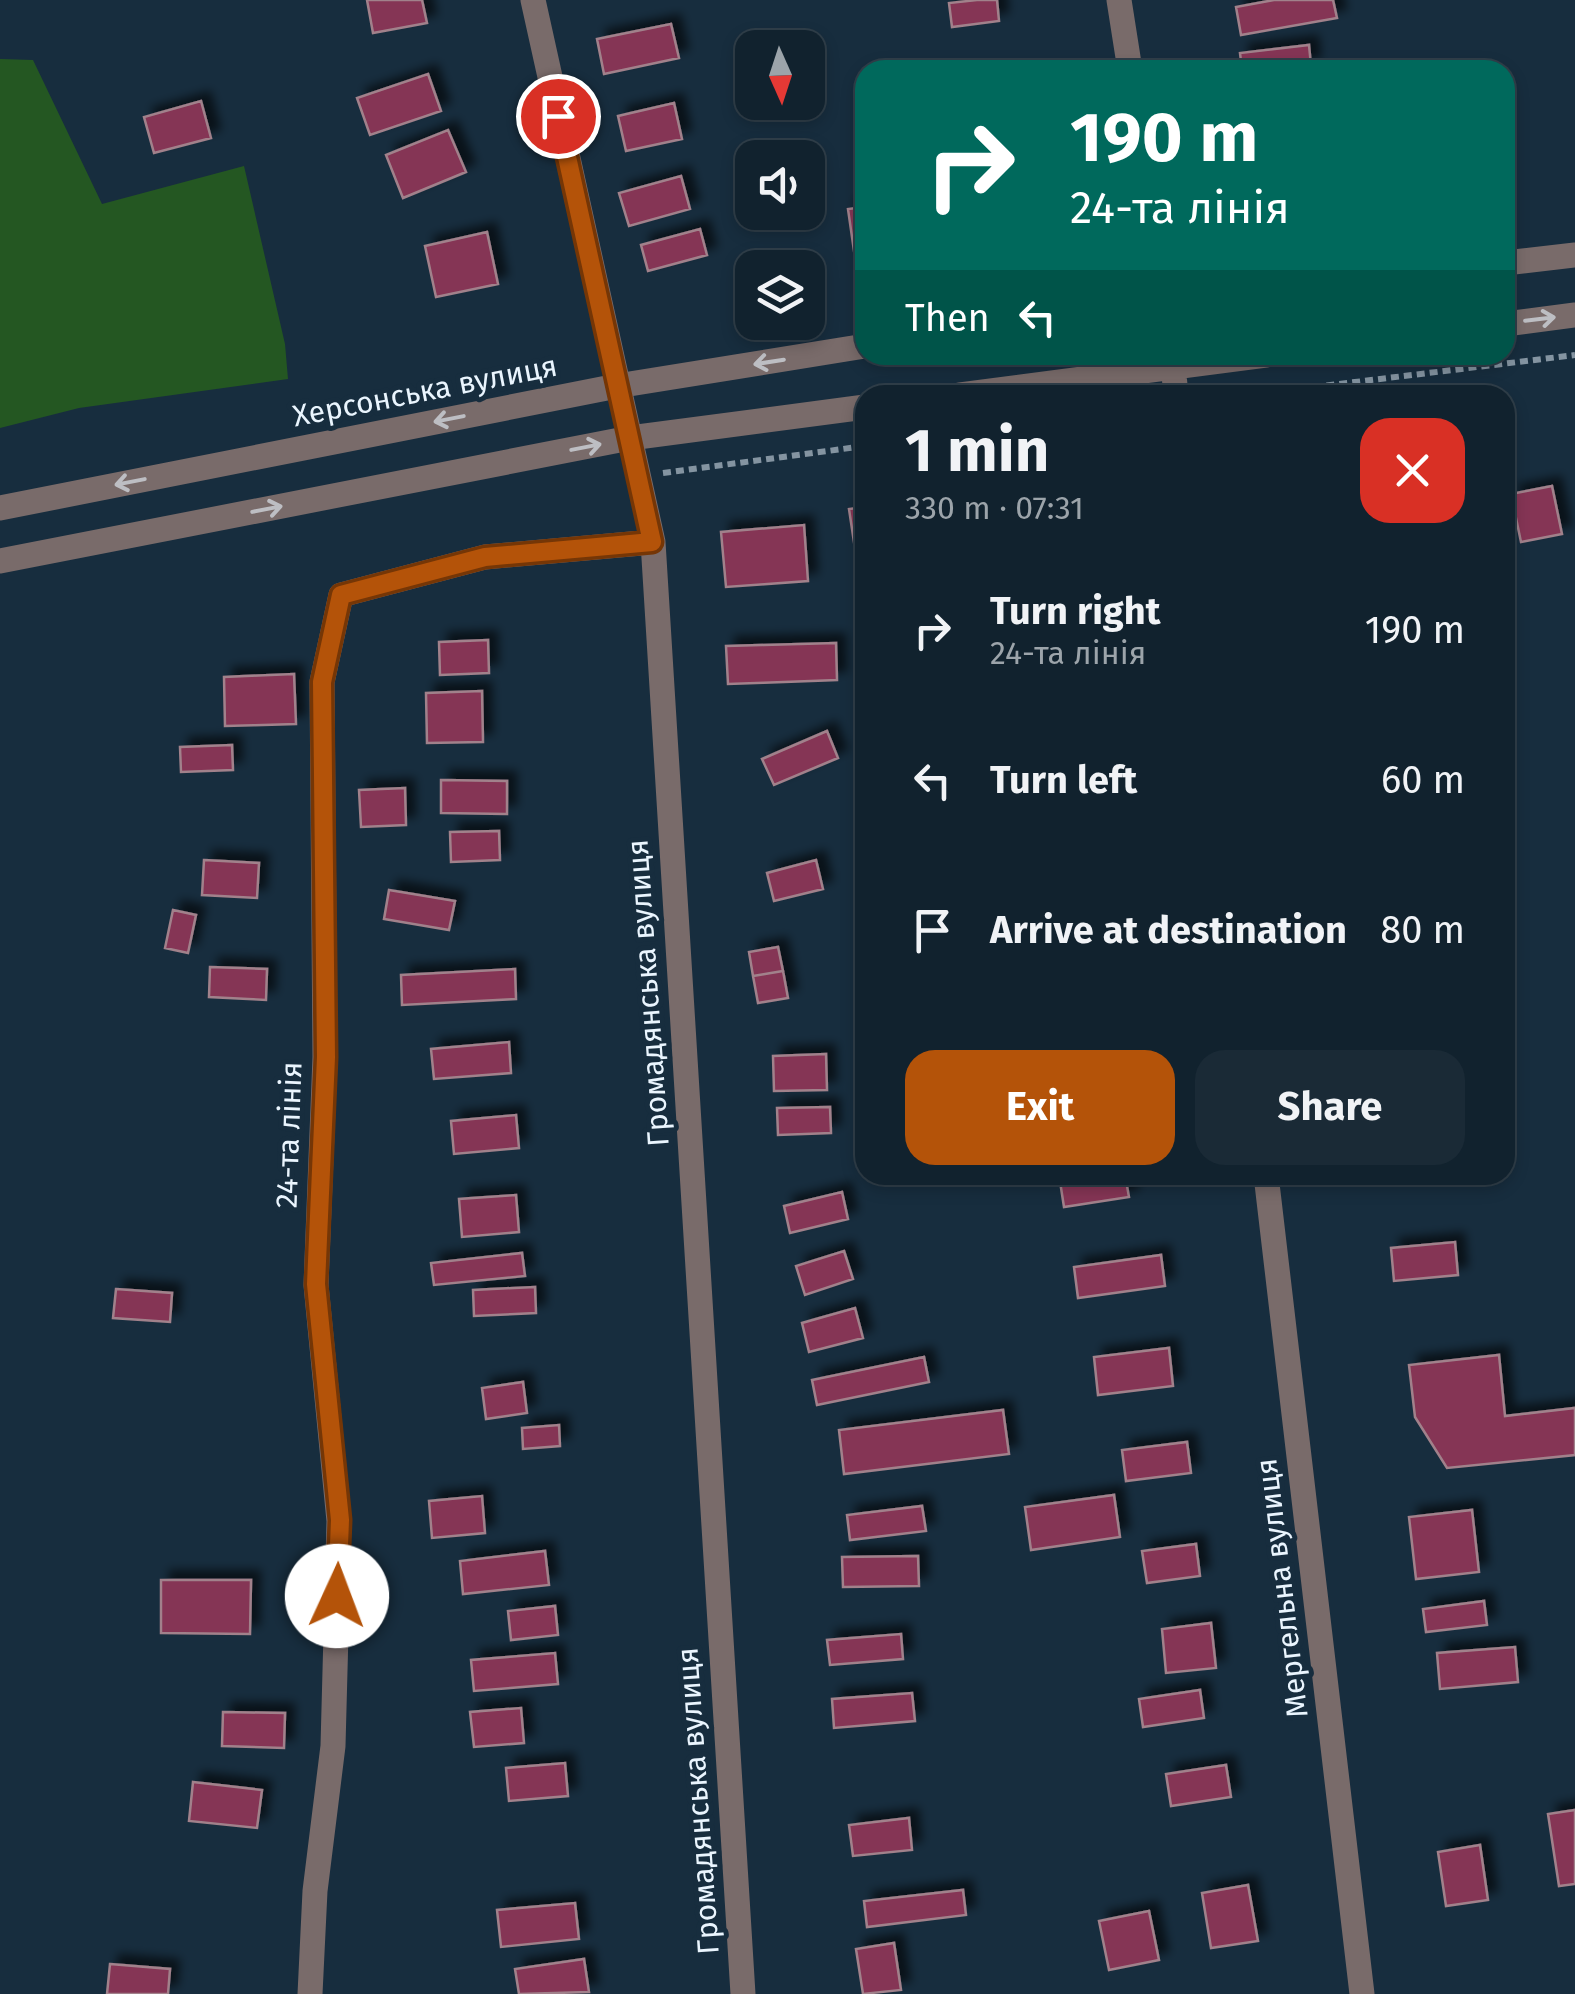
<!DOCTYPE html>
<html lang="en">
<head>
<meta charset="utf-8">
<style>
	:root { --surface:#11222e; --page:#1a2a36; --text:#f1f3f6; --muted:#9ca4aa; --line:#303f4a; --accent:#b45309 }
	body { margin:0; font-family:"Fira Sans",sans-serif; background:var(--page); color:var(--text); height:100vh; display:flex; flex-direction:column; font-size:38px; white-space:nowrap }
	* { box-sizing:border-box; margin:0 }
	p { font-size:32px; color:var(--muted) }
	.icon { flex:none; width:55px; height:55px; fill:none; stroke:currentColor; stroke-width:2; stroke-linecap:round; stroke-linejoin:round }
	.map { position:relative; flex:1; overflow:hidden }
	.panel { position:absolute; left:855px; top:385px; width:660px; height:800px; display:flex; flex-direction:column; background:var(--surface); border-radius:30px; box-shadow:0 5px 15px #0003,0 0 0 2px var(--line) }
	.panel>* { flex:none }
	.top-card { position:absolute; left:855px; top:60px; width:660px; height:305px; border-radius:30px; box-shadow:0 5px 15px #0003,0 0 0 2px var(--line); background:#00695c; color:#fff; overflow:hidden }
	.needle { width:65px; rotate:177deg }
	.fabs { position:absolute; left:735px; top:30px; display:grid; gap:20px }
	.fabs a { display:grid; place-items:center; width:90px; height:90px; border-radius:20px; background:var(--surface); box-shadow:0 5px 15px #0003,0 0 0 2px var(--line); font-size:50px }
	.pin { position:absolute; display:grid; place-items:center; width:85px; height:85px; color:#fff; margin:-42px; border:5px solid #fff; border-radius:50%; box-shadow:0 2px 10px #0007 }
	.me { position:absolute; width:110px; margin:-55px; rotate:2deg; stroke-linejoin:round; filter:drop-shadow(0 0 8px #0008) }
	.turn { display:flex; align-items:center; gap:35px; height:210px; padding:0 50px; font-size:45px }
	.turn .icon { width:130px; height:130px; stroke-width:2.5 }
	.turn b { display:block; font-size:70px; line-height:85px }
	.then { display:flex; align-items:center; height:95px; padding:0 50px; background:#0003; gap:20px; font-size:38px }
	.round { display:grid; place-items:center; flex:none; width:105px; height:105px; border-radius:30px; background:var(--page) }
	.headline { display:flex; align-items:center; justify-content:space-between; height:170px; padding:0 50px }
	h1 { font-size:60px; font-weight:700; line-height:75px }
	.cta { display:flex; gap:20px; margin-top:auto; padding:20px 50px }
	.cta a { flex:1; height:115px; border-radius:30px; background:var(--accent); color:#fff; font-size:40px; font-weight:700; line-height:115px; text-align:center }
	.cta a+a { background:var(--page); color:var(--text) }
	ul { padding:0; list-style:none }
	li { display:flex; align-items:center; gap:30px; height:150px; padding:0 50px }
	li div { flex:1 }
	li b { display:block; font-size:38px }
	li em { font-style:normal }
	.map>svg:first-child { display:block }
	.green { fill:#245722 }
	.building { fill:#853454; stroke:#a1818b; stroke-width:2.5; filter:url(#shadow) }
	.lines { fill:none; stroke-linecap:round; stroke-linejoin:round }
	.path { stroke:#8494a1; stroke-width:6; stroke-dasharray:8 5; stroke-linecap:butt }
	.minor { stroke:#796b6a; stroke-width:25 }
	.oneway { stroke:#bdbec3 }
	.route-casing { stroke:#753606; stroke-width:25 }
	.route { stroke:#b45309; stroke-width:18 }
	.labels { text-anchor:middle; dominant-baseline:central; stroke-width:10; stroke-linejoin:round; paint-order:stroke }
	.street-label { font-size:30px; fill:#eaf5fe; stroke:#172d3e }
</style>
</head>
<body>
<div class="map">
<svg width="1575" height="1994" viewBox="0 0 1575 1994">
	<defs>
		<filter id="shadow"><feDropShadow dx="9" dy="-9" stdDeviation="5" flood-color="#0009"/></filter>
	</defs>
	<rect width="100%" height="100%" fill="#172d3e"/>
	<path class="green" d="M0,59l33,1 69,144 142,-38 41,178 3,35 -209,29 -79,20z"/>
	<path class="building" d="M367,0h55l5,23 -54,10z
		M977,0h20l2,21 -47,6 -3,-24z
		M1274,0h59l4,18 -96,17 -5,-28z
		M671,24l8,34 -75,16 -7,-35z
		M1309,45l2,21 -36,4h-33l-2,-17z
		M428,74l13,37 -71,24 -13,-37z
		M201,101l10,37 -57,15 -10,-36z
		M674,103l8,36 -56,12 -8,-35z
		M448,130l18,42 -63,26 -17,-43z
		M681,176l9,33 -61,17 -10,-33z
		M865,207v63l-8,2 -9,-63z
		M700,229l7,26 -59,16 -7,-26z
		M487,232l11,52 -62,13 -11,-51z
		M1552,486l10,48 -41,8 -10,-48z
		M865,507v74l-5,1 -11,-73z
		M804,525l4,56 -82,6 -5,-55z
		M488,640l1,33 -49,2 -1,-33z
		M836,643l1,37 -109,4 -2,-38z
		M294,674l2,50 -71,2 -1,-49z
		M482,691l1,51 -56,1 -1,-50z
		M827,731l11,27 -64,27 -12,-26z
		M232,745l1,25 -52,2 -1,-25z
		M441,780l66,1v33l-66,-1z
		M405,788l1,37 -45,2 -2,-37z
		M499,831l1,29 -49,2 -1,-30z
		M204,860l55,3 -2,35 -55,-3z
		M816,860l7,29 -49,12 -7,-28z
		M389,890l66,11 -6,29 -65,-11z
		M173,910l23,5 -8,38 -23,-5z
		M778,947l5,24 -30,5 -4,-24z
		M210,967l57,2 -1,31 -57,-3z
		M515,969l1,30 -114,6 -1,-30z
		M783,971l5,27 -30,5 -5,-27z
		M509,1042l2,31 -77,6 -3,-30z
		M826,1054l1,36 -53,1 -1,-35z
		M830,1107l1,26 -53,2 -1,-27z
		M516,1115l3,33 -65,6 -3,-33z
		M1059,1175h66l4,22 -65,10z
		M842,1192l6,27 -58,14 -6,-27z
		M516,1195l3,37 -57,5 -3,-38z
		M1455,1242l3,33 -64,6 -3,-33z
		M844,1251l9,28 -48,16 -9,-29z
		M522,1253l3,23 -91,9 -3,-22z
		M1161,1255l4,31 -87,12 -4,-31z
		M535,1287l1,26 -62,3 -1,-26z
		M116,1289l56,4 -2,29 -57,-4z
		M855,1308l8,30 -54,14 -7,-29z
		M1169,1348l4,38 -75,9 -4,-38z
		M1499,1355l6,61 70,-8v47l-128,13 -32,-51 -6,-52z
		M924,1357l5,25 -112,23 -5,-25z
		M523,1382l4,31 -41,6 -4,-31z
		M1003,1410l6,44 -165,20 -5,-44z
		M559,1425l1,21 -37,3 -1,-21z
		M1187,1442l4,31 -65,8 -4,-31z
		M1114,1495l6,42 -89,13 -6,-43z
		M482,1496l3,37 -53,5 -3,-37z
		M922,1506l4,25 -76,9 -3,-25z
		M1472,1510l7,62 -63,7 -7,-62z
		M1196,1544l4,32 -53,7 -5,-32z
		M545,1551l4,34 -86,9 -3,-33z
		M918,1556l1,30 -76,1 -1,-30z
		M161,1580h90l-1,54 -89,-1z
		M1484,1601l3,24 -61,7 -3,-23z
		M555,1606l3,29 -47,5 -3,-29z
		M1211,1623l5,45 -50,5 -4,-44z
		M901,1634l2,25 -73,6 -3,-25z
		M1515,1647l3,35 -78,7 -3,-36z
		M555,1653l3,31 -84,7 -3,-31z
		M1200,1690l4,28 -61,9 -4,-28z
		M912,1693l3,28 -81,7 -2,-29z
		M521,1708l3,35 -50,4 -4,-35z
		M223,1712l62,1 -1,35 -62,-2z
		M565,1763l3,33 -59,5 -3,-33z
		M1226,1765l5,32 -60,9 -5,-32z
		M193,1782l69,8 -5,38 -68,-7z
		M1575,1810v74l-16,2 -11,-72z
		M909,1818l3,32 -59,6 -4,-31z
		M1480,1845l8,55 -42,6 -8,-54z
		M1248,1885l10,56 -47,7 -9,-55z
		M963,1890l3,25 -99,12 -3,-26z
		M575,1903l4,36 -78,8 -4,-37z
		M1149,1911l10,49 -50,10 -10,-49z
		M894,1943l7,47 -38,4 -7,-45z
		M584,1959l5,33 -70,2 -4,-25z
		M110,1964l60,5 -2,25h-61z"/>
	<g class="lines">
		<path class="path" d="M1249,395l326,-40
			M663,473l202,-27"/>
		<path class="minor" d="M533,0l120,542 90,1452
			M1119,0l11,70
			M1505,263l70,-8
			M1505,324l70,-9
			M1172,355l4,40
			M960,395l306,-40
			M0,508l617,-122 248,-40
			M0,561l630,-123 235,-31
			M1266,1175l96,819
			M310,1994l5,-103 18,-145 6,-225 -23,-236 9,-228 -3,-375 19,-87 144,-38 168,-15"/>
	</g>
	<defs><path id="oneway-shaft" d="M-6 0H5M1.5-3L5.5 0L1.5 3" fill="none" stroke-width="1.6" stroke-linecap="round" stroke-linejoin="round" transform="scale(2.5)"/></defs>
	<g class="oneway">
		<use href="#oneway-shaft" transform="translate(1540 319) rotate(-7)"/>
		<use href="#oneway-shaft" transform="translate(769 362) rotate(171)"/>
		<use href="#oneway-shaft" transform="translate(449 419) rotate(169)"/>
		<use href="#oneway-shaft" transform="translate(586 447) rotate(-11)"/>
		<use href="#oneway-shaft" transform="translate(130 482) rotate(169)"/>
		<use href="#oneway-shaft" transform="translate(267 509) rotate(-11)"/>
	</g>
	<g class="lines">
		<defs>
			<path id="route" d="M337,1596l3,-76 -24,-236 10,-227 -4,-375 19,-87 144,-38 167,-15 -94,-426"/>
		</defs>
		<use href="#route" class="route-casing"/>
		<use href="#route" class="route"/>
	</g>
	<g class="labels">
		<g class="street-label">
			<text transform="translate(425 391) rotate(-11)">Херсонська вулиця</text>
			<text transform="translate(648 993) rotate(-94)">Громадянська вулиця</text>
			<text transform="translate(289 1135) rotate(-88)">24-та лінія</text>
			<text transform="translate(1282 1588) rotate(-97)">Мергельна вулиця</text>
			<text transform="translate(698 1801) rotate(-94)">Громадянська вулиця</text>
		</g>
	</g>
</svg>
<div class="fabs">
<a><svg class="needle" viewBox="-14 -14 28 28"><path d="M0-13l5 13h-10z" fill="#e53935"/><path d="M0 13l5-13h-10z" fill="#9ca4aa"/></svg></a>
<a><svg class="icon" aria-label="sound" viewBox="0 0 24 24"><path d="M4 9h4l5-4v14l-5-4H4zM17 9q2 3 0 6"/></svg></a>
<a><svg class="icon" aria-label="layers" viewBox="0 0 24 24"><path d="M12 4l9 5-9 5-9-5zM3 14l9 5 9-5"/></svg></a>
</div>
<div class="pin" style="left:558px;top:116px;background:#d93025"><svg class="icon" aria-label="arrive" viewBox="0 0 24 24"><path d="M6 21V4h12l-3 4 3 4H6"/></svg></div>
<svg class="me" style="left:337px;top:1596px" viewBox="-20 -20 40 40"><circle r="19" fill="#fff"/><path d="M0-13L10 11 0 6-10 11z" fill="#b45309"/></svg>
<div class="top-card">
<div class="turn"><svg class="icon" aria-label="right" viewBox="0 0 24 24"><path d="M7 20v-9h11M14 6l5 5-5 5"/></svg><div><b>190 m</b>24-та лінія</div></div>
<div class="then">Then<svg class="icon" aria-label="left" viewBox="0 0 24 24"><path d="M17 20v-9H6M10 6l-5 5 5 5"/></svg></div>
</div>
<section class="panel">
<div class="headline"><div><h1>1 min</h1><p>330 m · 07:31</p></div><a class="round" style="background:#d93025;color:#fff"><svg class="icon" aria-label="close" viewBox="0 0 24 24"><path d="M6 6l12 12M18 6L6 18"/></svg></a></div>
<ul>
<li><svg class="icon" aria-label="right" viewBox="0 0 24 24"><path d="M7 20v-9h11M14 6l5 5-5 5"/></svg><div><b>Turn right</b><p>24-та лінія</p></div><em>190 m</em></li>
<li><svg class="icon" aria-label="left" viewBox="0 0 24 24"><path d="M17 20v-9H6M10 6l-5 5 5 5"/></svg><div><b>Turn left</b></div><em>60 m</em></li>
<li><svg class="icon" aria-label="arrive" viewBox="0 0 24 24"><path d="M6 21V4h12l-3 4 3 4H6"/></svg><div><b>Arrive at destination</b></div><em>80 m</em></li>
</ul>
<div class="cta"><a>Exit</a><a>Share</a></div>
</section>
</div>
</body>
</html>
